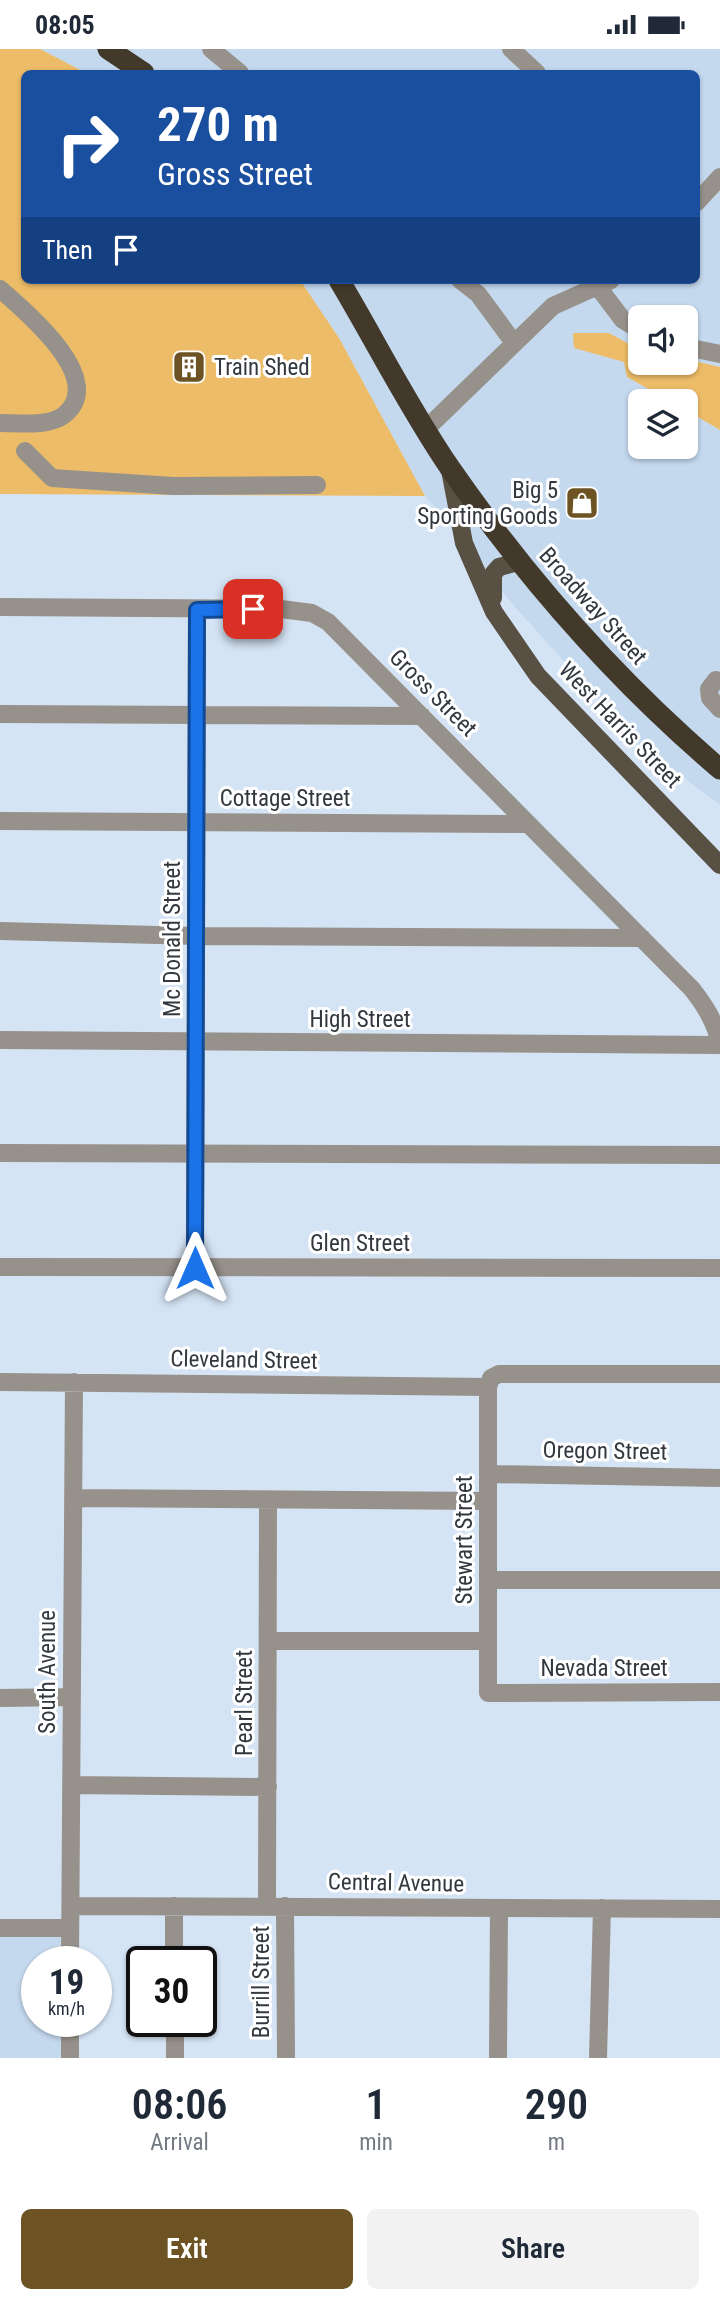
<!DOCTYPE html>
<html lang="en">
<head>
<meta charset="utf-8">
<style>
	:root { --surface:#fff; --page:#f2f2f3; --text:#1f2937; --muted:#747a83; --accent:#6d5324 }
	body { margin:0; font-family:"Roboto Condensed",sans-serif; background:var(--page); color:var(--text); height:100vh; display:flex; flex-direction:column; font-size:26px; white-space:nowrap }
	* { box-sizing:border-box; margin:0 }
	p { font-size:23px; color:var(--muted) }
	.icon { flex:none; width:38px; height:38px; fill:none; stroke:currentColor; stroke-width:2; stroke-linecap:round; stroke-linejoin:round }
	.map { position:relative; height:2009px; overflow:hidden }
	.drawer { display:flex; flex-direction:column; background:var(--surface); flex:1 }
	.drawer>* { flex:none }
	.top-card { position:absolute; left:21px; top:21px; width:679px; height:214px; border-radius:10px; box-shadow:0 2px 5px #0004; background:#1a4fa0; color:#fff; overflow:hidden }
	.tools { position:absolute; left:628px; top:256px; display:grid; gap:14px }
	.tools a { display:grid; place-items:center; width:70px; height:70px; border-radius:10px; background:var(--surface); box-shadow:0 2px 5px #0004; font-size:35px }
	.speed { position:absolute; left:21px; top:1897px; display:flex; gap:14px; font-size:35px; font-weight:700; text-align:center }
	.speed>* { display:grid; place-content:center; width:91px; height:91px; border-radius:50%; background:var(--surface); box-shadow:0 2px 5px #0004; line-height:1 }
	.speed small { font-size:18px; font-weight:400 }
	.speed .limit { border:4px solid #111; border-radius:10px; background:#fff; color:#111 }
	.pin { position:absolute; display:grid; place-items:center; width:60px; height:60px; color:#fff; margin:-30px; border-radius:14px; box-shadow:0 4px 10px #0006 }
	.me { position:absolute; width:77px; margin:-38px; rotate:0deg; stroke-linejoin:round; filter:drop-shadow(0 0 5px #0008) }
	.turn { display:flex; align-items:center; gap:24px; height:147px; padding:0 21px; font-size:32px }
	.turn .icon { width:91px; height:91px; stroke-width:2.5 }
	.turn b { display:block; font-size:49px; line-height:60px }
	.then { display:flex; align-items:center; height:66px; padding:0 21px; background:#0003; gap:14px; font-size:26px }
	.eta { display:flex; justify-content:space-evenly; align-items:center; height:119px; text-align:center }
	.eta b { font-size:42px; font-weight:600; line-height:49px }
	.action { display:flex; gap:14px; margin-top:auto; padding:14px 21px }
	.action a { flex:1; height:80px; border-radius:10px; background:var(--accent); color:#fff; font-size:28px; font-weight:600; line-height:80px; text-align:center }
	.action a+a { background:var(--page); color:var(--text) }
	.status { display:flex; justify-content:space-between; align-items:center; height:49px; padding:0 35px; background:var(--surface); direction:ltr }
	.status svg { height:19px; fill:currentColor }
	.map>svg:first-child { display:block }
	.built { fill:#c4d8ee }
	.green { fill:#edbc68 }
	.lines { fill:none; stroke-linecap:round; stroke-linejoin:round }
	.minor { stroke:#96918a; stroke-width:18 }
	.major { stroke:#585043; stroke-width:18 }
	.highway { stroke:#42392a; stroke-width:21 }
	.route-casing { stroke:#114b97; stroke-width:18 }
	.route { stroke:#1a73e8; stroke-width:12 }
	.labels { text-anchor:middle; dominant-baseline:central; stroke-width:6; stroke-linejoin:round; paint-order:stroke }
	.poi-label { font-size:23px; fill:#33383f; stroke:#fff; text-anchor:start }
	.street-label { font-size:23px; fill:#33383f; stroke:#fff }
</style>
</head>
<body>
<div class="status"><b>08:05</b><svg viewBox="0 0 49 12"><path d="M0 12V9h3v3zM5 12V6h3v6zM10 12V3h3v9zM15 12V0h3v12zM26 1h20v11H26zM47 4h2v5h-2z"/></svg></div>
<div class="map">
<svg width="720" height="2009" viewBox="0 0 720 2009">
	<rect width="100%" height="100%" fill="#d5e4f5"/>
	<path class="built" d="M40,0h680v318l-34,-8v-42h-46v33l-31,-17 -36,1 2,14 50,14 2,15 43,24h-30v45h46v-36l34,20v375l-84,-64 -122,-135 -65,-83 -24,-27 -86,-158 -39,-58h396v-207h-610z
		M0,1879h70v34h-33v59h33v37h-70z"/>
	<path class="green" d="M0,0h40l46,24h-62v207h276l39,58 86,158 -425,-2z
		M573,284h36l31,17v12h46v-3l34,8v63l-34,-20v-9h-16l-43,-24 -3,-15 -50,-14z"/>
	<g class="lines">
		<path class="minor" d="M211,0l29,24
			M511,0l26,24
			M696,154l24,-26
			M460,231l18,14 36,49
			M598,238l25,33 17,10
			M0,240c25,22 109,91 64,126 -15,12 -45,8 -64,8
			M686,298l34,7
			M426,380l127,-123 58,-26
			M25,402l27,27 121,8 144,-1
			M0,558l281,2 31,4 16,9 364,367c14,18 23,33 28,54
			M716,631l-7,9 1,9 10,11
			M0,665l422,2
			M0,772l528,3
			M0,882l197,5 445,2
			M0,991l720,5
			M0,1104l720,2
			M0,1218l720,1
			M195,1219l2,-658
			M720,1325h-221l-8,4 -3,9v306l232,-1
			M0,1333l488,5
			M488,1425l232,4
			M73,1449l415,3
			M488,1531h232
			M269,1592h219
			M0,1649l72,-1
			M71,1736l197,2
			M71,1857l649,3
			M174,1857v56
			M267,1857l1,-406
			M285,1857l1,152
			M0,1879h70
			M70,1913l4,-580
			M175,1972v37
			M70,2009v-37
			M498,2009l1,-150
			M598,2009l4,-150"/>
		<path class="major" d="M450,421l14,73 30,69 44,64 182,189
			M493,549v-24l6,-7 19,-5"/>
		<path class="highway" d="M108,0l36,24
			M339,231c37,62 70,128 111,188 77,111 167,213 270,301"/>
	</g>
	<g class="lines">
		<defs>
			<path id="route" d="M195,1219l2,-658 56,-1"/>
		</defs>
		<use href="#route" class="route-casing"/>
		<use href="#route" class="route"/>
	</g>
	<defs>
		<symbol id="building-square" viewBox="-11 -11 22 22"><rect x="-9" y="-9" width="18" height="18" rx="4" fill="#6d5324" stroke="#fff"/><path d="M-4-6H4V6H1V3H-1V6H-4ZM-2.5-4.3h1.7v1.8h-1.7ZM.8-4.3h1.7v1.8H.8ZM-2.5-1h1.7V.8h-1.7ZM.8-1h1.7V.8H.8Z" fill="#fff"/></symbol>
		<symbol id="shop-square" viewBox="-11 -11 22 22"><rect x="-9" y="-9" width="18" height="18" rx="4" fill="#6d5324" stroke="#fff"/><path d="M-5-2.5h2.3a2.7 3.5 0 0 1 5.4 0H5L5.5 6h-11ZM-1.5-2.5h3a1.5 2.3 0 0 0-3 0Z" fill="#fff"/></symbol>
	</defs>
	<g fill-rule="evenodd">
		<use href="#building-square" x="170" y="299" width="38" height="38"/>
		<use href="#shop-square" x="563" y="435" width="38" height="38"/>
	</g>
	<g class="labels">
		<g class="poi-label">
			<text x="214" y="318">Train Shed</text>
			<text x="558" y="441" text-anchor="end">Big 5<tspan x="558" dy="26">Sporting Goods</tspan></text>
		</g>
		<g class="street-label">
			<text transform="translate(593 557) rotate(48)">Broadway Street</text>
			<text transform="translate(433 644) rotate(45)">Gross Street</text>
			<text transform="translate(620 676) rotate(46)">West Harris Street</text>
			<text x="285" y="749">Cottage Street</text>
			<text transform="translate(172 890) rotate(-90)">Mc Donald Street</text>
			<text x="360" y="970">High Street</text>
			<text x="360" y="1194">Glen Street</text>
			<text transform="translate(244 1311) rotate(1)">Cleveland Street</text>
			<text transform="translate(605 1402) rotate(1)">Oregon Street</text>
			<text transform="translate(464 1491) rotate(-90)">Stewart Street</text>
			<text x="604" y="1619">Nevada Street</text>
			<text transform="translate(47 1623) rotate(-90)">South Avenue</text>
			<text transform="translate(244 1654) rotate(-90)">Pearl Street</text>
			<text transform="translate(396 1834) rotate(1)">Central Avenue</text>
			<text transform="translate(261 1933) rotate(-90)">Burrill Street</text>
		</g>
	</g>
</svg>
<div class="tools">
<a><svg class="icon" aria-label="sound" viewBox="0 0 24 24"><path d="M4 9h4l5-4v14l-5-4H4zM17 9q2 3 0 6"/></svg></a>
<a><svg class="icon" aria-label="layers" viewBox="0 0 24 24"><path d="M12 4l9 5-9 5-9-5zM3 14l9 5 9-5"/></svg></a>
</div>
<div class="speed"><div>19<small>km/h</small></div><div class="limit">30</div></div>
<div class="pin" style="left:253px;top:560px;background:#d93025"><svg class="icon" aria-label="arrive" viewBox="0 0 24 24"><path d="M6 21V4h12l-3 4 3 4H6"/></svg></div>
<svg class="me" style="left:195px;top:1219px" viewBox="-20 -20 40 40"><path d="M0-17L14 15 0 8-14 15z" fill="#1a73e8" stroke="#fff" stroke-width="4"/></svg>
<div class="top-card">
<div class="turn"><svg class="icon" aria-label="right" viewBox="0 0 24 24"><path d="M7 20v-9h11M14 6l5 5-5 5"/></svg><div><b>270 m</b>Gross Street</div></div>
<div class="then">Then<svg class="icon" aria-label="arrive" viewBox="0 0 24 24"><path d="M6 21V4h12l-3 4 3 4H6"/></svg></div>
</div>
</div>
<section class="drawer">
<div class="eta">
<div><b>08:06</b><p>Arrival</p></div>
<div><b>1</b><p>min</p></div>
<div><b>290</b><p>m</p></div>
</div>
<div class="action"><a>Exit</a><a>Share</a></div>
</section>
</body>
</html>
